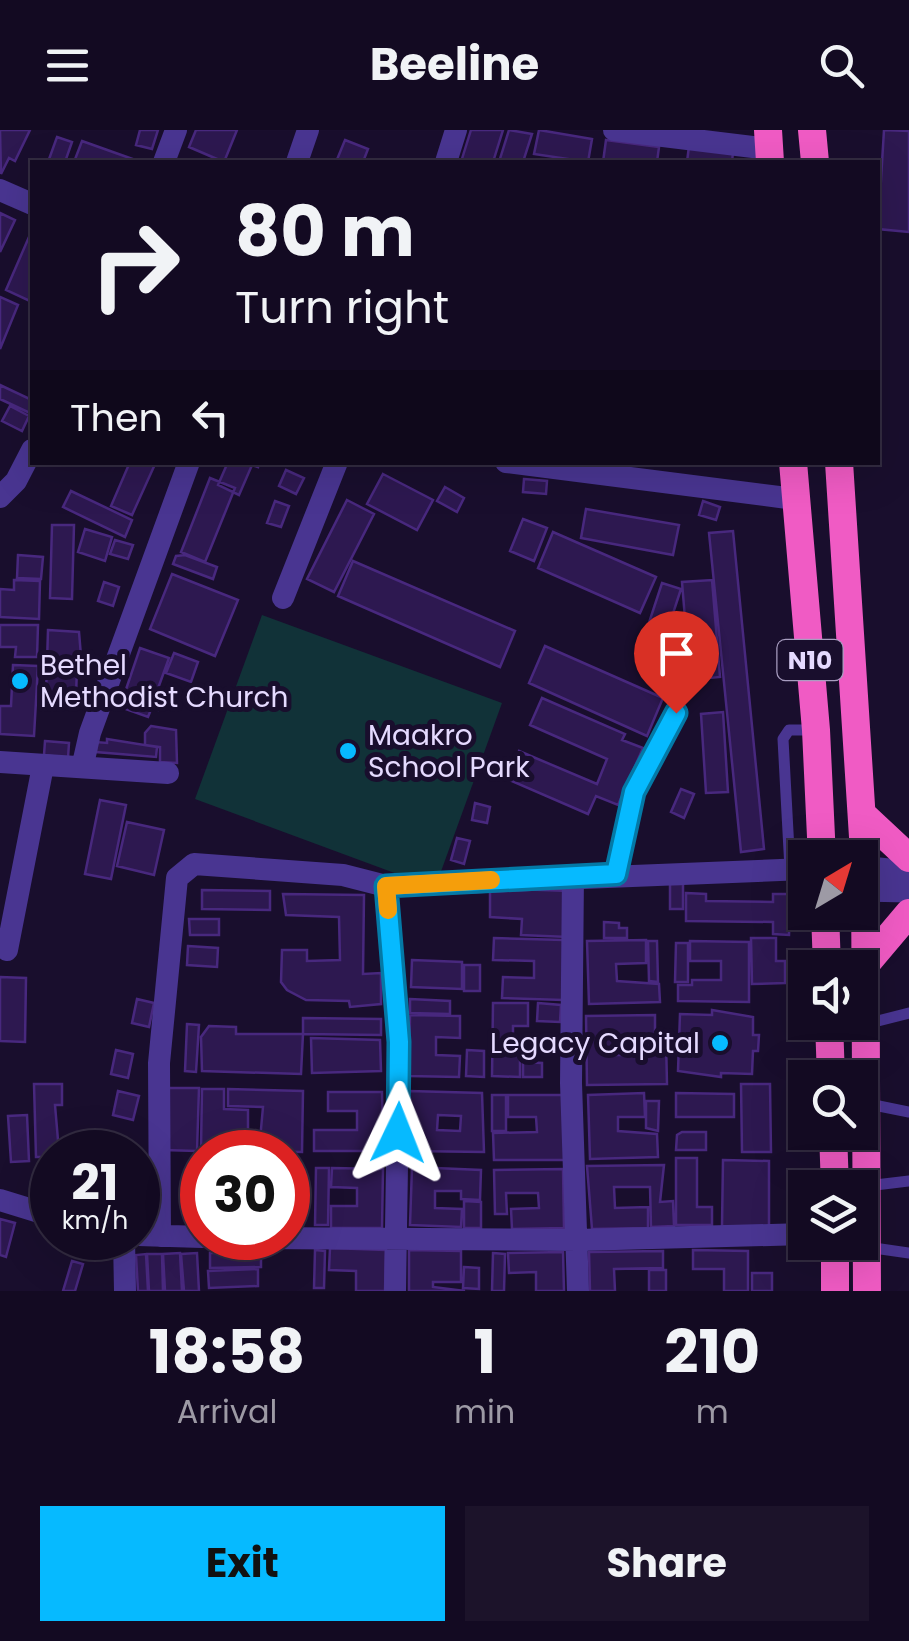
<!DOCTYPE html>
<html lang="en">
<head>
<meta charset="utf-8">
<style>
	:root { --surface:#130a22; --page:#1c132a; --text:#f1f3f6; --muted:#9d9aa5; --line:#322b40; --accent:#06baff }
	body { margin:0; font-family:Poppins,sans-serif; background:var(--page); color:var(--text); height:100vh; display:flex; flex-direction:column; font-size:38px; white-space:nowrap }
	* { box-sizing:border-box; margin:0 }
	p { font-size:32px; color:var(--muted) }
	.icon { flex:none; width:55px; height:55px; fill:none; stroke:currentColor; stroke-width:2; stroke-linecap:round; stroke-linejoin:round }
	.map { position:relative; height:1161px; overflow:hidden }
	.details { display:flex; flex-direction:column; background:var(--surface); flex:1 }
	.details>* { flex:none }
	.guide { position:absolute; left:30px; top:30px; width:850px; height:305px; border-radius:0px; box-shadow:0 10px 40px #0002,0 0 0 2px var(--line); background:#130a22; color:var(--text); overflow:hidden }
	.needle { width:65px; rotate:38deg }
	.fabs { position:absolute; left:788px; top:710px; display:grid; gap:20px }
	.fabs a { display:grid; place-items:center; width:90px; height:90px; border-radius:0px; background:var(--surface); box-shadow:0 10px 40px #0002,0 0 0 2px var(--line); font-size:50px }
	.speed { position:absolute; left:30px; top:1000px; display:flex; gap:20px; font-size:50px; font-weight:700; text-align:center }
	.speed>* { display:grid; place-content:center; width:130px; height:130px; border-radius:50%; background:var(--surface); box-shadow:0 10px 40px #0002,0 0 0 2px var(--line); line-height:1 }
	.speed small { font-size:25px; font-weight:400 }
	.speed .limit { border:15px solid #d22; background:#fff; color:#111 }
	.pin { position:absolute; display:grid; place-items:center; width:85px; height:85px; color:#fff; margin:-102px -42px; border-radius:50% 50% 50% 0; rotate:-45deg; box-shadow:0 0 10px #0007 }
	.pin .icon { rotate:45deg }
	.me { position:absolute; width:110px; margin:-55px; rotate:2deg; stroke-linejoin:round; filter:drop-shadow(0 0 8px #0008) }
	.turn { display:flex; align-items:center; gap:35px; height:210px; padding:0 40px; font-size:45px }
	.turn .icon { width:130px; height:130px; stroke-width:2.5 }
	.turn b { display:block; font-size:70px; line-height:85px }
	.then { display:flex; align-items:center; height:95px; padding:0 40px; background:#0003; gap:20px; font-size:38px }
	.eta { display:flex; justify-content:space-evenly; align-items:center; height:170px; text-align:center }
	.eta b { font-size:60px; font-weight:700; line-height:70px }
	.cta { display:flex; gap:20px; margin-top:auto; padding:20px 40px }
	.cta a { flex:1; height:115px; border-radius:0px; background:var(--accent); color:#111; font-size:40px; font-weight:700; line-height:115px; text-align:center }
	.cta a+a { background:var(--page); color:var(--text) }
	header { display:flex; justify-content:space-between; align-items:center; height:130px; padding:0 40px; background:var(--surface); font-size:45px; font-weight:700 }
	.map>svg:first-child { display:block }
	.pitch { fill:#113238 }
	.building { fill:#2d1850; stroke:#48287e; stroke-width:2.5; fill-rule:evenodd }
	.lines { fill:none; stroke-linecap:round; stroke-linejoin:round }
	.service { stroke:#493591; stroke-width:11 }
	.minor { stroke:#493591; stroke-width:22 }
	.tertiary { stroke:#493591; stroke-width:25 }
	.trunk { stroke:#f05bc4; stroke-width:28 }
	.route-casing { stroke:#0479a6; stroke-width:25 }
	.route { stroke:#06baff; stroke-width:18 }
	.slow { stroke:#f59e0b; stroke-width:18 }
	.poi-dot { fill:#06baff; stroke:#190e2d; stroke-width:4 }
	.labels { text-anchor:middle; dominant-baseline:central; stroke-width:10; stroke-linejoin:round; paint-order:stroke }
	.shield { fill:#190e2d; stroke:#a89dc0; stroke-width:2.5 }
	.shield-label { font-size:25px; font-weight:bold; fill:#e5daff }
	.poi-label { font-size:28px; fill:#e5daff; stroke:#190e2d; text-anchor:start }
</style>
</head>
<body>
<header><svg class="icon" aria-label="menu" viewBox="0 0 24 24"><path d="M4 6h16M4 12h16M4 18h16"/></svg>Beeline<svg class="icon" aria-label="search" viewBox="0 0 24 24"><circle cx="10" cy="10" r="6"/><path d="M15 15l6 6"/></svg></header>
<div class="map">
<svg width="909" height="1161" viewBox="0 0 909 1161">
	<rect width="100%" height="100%" fill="#190e2d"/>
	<path class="pitch" d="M262,485l240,88 -67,185 -240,-89z"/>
	<path class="building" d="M0,0h30l-15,31 -6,-3 -8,16z
		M140,0h18l-6,19 -16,-4z
		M196,0h41l-13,32 -35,-15z
		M471,0h32l-10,32h-32z
		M509,0l23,4 -9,28h-24z
		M539,0l53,9 -4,23 -54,-8z
		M884,0l25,1v101l-31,-3z
		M57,7l15,5 -7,20h-17z
		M345,10l23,9 -5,13h-27z
		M606,10l53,7 -2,15h-54z
		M82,11l59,21h-67z
		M689,16l44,6 -1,10h-45z
		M0,83l15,7 -15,32z
		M32,100v72l-26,-12z
		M0,167l18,8 -18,44z
		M0,255l32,15v14l-32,-15z
		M10,276l19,10 -7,15 -20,-10z
		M130,332h26l-24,53 -21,-9z
		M228,332h31l-1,5 -6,-2 -13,30 -21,-10z
		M286,340l18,8 -8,16 -17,-8z
		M383,344l50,26 -16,30 -50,-26z
		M210,348l25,10 -30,74 -24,-10z
		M524,349l23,2 -1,13 -23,-2z
		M445,357l19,11 -7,14 -20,-11z
		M71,361l61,29 -7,17 -62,-30z
		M347,370l27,14 -40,78 -27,-13z
		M275,371l14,5 -8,21 -14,-4z
		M703,371l17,6 -4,13 -17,-5z
		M586,379l93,16 -6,30 -92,-17z
		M523,389l24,9 -13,33 -24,-10z
		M52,395h22l-2,74 -22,-1z
		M85,399l27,8 -7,24 -27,-9z
		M733,401l31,318 -23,3 -32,-319z
		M553,402l103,45 -16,36 -102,-45z
		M115,410l18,5 -5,14 -18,-5z
		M18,425l25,2 -2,22 -24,-1z
		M185,425l32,12 -4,12 -40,-15 3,-8z
		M353,431l162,70 -15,36 -162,-71z
		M172,444l66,26 -23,56 -65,-27z
		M14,450l26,1 -1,38 -39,-2v-28l14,1z
		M712,450l8,97 -30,3 -8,-98z
		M104,452l15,5 -6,19 -15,-5z
		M662,453l19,6 -18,55 -19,-6z
		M0,495h38l-1,32h-22l1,-10h-16z
		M48,500l31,2 3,36h-5l-1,28 -30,-1z
		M545,516l118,52 -16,38 -118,-53z
		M140,518l29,10 -13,36 6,2 -4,14 -6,-3 -4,10 -28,-10z
		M174,523l24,9 -7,20 -25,-9z
		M13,535l25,1 -4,70 -34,-2v-28h11z
		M542,568l83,36 -3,6 21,8 -25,57 -22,-9 -8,18 -81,-35 12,-28 78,33 10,-25 -77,-34z
		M723,582l5,80 -22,1 -5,-79z
		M151,596l25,4 1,33 -17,-1v-15l-15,-2v-12z
		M107,609l50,8 -1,10 -60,-5v-10l11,1z
		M45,611l24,2 -1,15 -24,-3z
		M681,659l13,5 -10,24 -13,-6z
		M100,670l26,5 -15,74 -26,-5z
		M475,673l15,4 -3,16 -15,-3z
		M127,692l37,8 -10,45 -37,-9z
		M457,708l13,3 -6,23 -13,-4z
		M670,754h13v25h-13z
		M490,758l79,3 -1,46 -47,-2 1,-16 -32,-2z
		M202,760l68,1v19l-68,-1z
		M686,763l20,1v7l67,1v-8h17l-1,41 -16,-1v-12l-87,-1z
		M283,764l81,1 -1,79 18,-1v31l-31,3 -1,-6 -43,-1 -19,-10 -6,-8 1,-32h25v11l33,-1 -1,-43 -53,-2z
		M189,789h30v16h-29z
		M604,792l15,1v5h8v10h-23z
		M494,808l70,2 -1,60 -61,-2 1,-21 31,1v-17l-41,-1z
		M751,808h25v23h9v22l-33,1z
		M646,810v23l-30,1 1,17 42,3 1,18 -71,2 -2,-63z
		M648,811h9l1,41 -9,-1z
		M690,811l59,1v60l-71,-1v-16h14v-5h29v-19h-31z
		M676,813h12v39h-13z
		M188,816l30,2 -1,19 -30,-2z
		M412,830l50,2v27l-51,-2z
		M464,835h16v26h-16z
		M0,847l26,1 -1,64 -25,-1z
		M137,869l17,4 -5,24 -17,-4z
		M410,869l40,2v13l-40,-1z
		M493,873h35v23h-15v27h7v24l-28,-1z
		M538,873l23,2 -1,17 -23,-1z
		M712,880l41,7v18h6l-1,16h-5l-1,23 -31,-1v4l-43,-6 2,-57 32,1z
		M410,885l50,1v22l-24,-1v18l24,1 -1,21 -50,-1z
		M655,885v24h-38v16h21l-1,-14 29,-1 1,44 -80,1 -1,-69z
		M303,888l78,1v16l-78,-1z
		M187,894l12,1 -3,47 -11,-1z
		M209,896l27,1v7h67l-2,40 -99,-3 -1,-34z
		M311,908l69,2 1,31 -69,2z
		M116,920l17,4 -5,24 -17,-4z
		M467,920l17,1v26l-18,-1z
		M523,932l19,1v14h-19z
		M34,954h28v21h-7l4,47 -7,5h-16z
		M741,954h29l1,68h-29z
		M164,958h35l-2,63 -34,-1z
		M202,959h22v20l24,1v39l-47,-1z
		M228,959l75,2 -1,61 -43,-1 4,-44 -35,-1z
		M118,961l21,5 -6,24 -20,-5z
		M409,961l73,2 2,59 -74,-1zM438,985l23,1 -1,15 -23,-1z
		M328,962h54l1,44h11v25h-28v-10h-52v-21h43v-19h-29z
		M644,963l1,24h-27v14l39,3 1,23 -68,2 -2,-64z
		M676,963l58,1v23h-58z
		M492,965h14v36h-14z
		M508,965h55l2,65h-71l-1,-27 44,-1 -1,-15h-28z
		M646,971h13l-1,30 -12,-3z
		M27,985l2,46 -18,1 -3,-46z
		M682,1002h24v18h-30l1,-15z
		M676,1028h21v49h15v18h-36z
		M723,1030l46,1v66l-47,-1z
		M664,1035l-4,37 13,-1 1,25 -23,1 -1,-40h-36l1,21 33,-1v21l-56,1 -5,-63z
		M412,1037l69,3 -1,30 -19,-1v-8h-26v17l27,1 -1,18 -51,-2z
		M316,1038h13l-1,57h-13z
		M332,1038l51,1 -1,59h-51v-22h26v-18l-26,-1z
		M563,1039l1,59 -52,1 -1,-20 28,-1 -1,-15h-32l1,21h-12l-1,-44z
		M288,1042l10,1 -1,52h-9z
		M464,1071l17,1v26h-17z
		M0,1089l15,4 -9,34 -6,-2z
		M330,1118l56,2 -1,41h-29v-20l-27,-1z
		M315,1120l10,1 -1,37h-10z
		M409,1120l52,1v31h-28v5l32,4h-56z
		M693,1120l55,1v40h-24v-22h-31z
		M663,1121v17l-49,1 1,22h-25l-1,-39z
		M261,1122v15l-51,1v-15z
		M563,1122l1,39h-28v-19l-27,1 -1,-20z
		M180,1123l2,38h-17l-2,-37z
		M197,1123l2,38h-15l-3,-37z
		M493,1123l12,1 -1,37h-12z
		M146,1124l2,37h-10l-2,-36z
		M147,1124h15l1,37h-14z
		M72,1131l11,3 -8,27h-12z
		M464,1137l15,1v21l-16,-1z
		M258,1139v17l-49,2 -1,-17z
		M649,1140h17v21h-17z
		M752,1143h20v18h-20z"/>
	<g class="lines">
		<path class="service" d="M790,739l-7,-130 6,-9h27
			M616,744l18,-82 41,-79
			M866,894l43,-11
			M869,974l40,8
			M867,1056l42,-5
			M867,1117l42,6"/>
		<path class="minor" d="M614,0l155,19
			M164,32l12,-32
			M297,32l11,-32
			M446,32l10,-32
			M0,60l32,14
			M506,332l289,37
			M0,367l16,-16 16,-31
			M283,468l54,-136
			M0,632l168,11
			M83,634l7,-31 99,-271
			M573,745l-2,208 7,208
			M386,756l419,-17
			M7,820l36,-184
			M0,1070l52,16
			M138,1105l64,2
			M160,1106l-1,-173 18,-185 17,-14 149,11 43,11 13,156 -4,249
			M124,1108l1,53
			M250,1108l328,2 227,-6"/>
		<path class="tertiary" d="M860,738l49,5
			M860,759l49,1"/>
		<path class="trunk" d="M768,0l2,32
			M812,0l3,32
			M793,332l23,268 6,128
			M839,332l26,406 2,423
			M863,685l46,43
			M825,782l2,56
			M866,834l43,-51
			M829,892l2,56
			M833,1002l2,56
			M835,1112v49"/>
	</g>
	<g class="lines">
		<defs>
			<path id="route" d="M398,1003l1,-91 -13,-156 230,-12 18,-82 42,-79"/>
		</defs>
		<use href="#route" class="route-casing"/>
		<use href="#route" class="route"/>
		<path class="slow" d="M388,780l-2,-24 105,-6"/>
	</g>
	<g class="poi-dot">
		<circle cx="20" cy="551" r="10"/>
		<circle cx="348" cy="621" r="10"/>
		<circle cx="720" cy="913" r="10"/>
	</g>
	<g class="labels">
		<rect class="shield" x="777.5" y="510" width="65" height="40" rx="8"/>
		<g class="shield-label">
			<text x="810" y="530">N10</text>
		</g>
		<g class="poi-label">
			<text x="40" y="535">Bethel<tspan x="40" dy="32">Methodist Church</tspan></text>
			<text x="368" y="605">Maakro<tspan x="368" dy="32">School Park</tspan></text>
			<text x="700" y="913" text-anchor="end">Legacy Capital</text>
		</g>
	</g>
</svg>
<div class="fabs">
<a><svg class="needle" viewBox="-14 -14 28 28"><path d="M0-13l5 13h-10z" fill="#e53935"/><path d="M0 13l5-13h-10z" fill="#9d9aa5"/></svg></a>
<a><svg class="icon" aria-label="sound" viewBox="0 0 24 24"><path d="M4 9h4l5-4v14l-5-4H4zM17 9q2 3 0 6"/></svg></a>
<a><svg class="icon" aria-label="search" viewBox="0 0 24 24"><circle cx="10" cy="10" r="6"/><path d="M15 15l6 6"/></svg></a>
<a><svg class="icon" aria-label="layers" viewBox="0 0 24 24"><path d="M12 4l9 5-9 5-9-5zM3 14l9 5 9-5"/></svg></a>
</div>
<div class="speed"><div>21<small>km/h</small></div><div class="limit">30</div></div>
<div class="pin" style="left:676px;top:583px;background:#d93025"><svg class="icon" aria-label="arrive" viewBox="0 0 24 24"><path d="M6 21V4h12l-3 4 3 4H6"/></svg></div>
<svg class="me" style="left:398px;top:1003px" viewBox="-20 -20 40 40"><path d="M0-17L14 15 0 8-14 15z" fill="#06baff" stroke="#fff" stroke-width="4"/></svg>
<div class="guide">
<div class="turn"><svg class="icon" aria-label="right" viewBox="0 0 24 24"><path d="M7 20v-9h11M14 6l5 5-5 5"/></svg><div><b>80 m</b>Turn right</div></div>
<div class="then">Then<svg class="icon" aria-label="left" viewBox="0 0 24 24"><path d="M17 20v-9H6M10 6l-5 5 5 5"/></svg></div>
</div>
</div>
<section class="details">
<div class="eta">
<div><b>18:58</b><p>Arrival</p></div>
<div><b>1</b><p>min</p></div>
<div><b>210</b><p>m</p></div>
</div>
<div class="cta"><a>Exit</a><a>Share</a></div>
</section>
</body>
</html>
